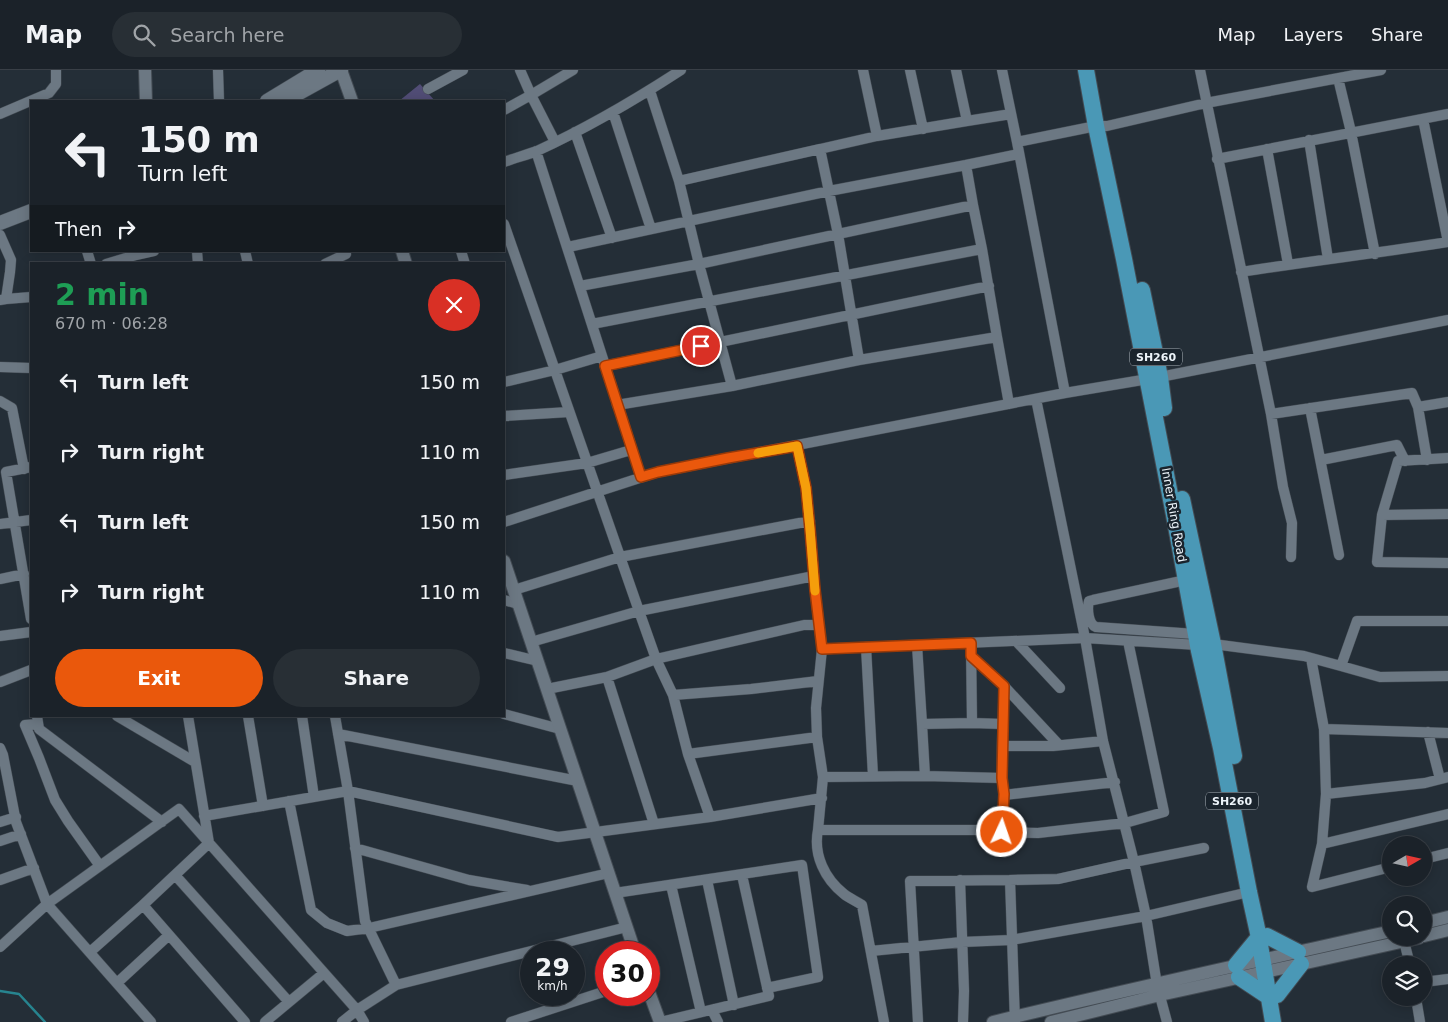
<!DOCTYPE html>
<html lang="en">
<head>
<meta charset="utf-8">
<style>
	:root { --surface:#1b2229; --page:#282f35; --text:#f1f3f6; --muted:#a0a4a8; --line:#393f46; --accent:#ea580c }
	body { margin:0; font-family:"DejaVu Sans",sans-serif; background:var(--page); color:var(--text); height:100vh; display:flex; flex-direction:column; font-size:19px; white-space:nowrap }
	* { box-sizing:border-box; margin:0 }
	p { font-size:16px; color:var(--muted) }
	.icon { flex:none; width:28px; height:28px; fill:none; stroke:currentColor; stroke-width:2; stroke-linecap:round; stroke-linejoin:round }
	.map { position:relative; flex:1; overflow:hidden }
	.panel { position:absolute; left:30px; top:192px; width:475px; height:455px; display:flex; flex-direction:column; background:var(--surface); border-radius:0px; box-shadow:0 2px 12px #0003,0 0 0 1px var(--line) }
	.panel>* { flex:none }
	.guide { position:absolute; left:30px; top:30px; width:475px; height:152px; border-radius:0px; box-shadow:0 2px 12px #0003,0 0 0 1px var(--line); background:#1b2229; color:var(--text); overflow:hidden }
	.needle { width:32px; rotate:81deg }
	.fabs { position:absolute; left:1382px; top:766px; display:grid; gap:10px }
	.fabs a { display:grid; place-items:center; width:50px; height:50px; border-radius:50%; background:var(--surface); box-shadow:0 2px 12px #0003,0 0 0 1px var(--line); font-size:25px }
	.speed { position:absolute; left:520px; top:871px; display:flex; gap:10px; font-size:25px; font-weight:700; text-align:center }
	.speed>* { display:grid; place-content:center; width:65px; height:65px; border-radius:50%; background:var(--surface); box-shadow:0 2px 12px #0003,0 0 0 1px var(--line); line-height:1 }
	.speed small { font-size:12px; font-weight:400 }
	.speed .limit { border:8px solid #d22; background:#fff; color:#111 }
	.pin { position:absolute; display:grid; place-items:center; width:42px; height:42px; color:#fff; margin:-21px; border:2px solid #fff; border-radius:50%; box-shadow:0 1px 5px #0007 }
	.me { position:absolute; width:55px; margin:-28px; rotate:3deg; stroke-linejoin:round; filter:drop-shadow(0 0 4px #0008) }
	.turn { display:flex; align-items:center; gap:18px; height:105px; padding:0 25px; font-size:22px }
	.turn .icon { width:65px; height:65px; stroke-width:2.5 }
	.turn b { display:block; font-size:35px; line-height:42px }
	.then { display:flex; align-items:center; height:48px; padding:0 25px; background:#0003; gap:10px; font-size:19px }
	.round { display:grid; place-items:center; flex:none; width:52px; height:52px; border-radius:26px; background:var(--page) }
	.overview { display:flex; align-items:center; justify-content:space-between; height:85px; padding:0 25px }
	h1 { font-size:30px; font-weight:600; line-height:38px; color:#1e9e55 }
	.button { display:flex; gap:10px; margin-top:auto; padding:10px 25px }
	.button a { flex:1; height:58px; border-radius:30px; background:var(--accent); color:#fff; font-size:20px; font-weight:600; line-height:58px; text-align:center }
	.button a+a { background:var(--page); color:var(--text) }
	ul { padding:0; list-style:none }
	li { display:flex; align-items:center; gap:15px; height:70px; padding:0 25px }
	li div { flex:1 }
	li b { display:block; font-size:19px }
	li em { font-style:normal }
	header { display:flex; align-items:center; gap:30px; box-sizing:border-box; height:70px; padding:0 25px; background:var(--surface); border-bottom:1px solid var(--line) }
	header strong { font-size:24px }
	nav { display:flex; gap:28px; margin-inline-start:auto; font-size:18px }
	.search { width:350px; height:45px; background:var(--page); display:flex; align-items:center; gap:12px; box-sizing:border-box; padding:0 18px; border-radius:28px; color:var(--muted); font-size:19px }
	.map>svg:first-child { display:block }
	.grass { fill:#514d76 }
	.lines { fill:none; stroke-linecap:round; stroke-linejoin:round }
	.stream { stroke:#27848f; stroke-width:2.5 }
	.minor-casing { stroke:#434b53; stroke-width:11 }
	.tertiary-casing { stroke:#434b53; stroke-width:14 }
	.secondary-casing { stroke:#434b53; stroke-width:15 }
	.trunk-casing { stroke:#434b53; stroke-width:18 }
	.minor { stroke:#6c7883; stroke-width:10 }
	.tertiary { stroke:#6c7883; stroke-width:12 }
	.secondary { stroke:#6c7883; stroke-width:14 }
	.trunk { stroke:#4a98b6; stroke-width:16 }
	.route-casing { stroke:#983908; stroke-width:12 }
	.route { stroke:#ea580c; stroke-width:9 }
	.slow { stroke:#f59e0b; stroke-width:9 }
	.labels { text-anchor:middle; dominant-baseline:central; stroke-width:5; stroke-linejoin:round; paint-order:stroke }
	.shield { fill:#1a242d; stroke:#adb5bc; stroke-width:1 }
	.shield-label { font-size:11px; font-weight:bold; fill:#ecf3f9 }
	.street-label { font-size:12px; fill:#ecf3f9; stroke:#1a242d }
</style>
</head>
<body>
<header>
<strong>Map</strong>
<div class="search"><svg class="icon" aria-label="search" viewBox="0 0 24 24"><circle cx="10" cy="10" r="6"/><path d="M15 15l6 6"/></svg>Search here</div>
<nav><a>Map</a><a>Layers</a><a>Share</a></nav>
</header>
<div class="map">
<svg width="1448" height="952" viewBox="0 0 1448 952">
	<rect width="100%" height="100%" fill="#242e37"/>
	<path class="grass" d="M420,14l15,17h-36z"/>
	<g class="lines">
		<path class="stream" d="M0,921l19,3 26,28"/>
		<defs>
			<path id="minor" d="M218,0l1,31
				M520,0l11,25 42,-25
				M863,0l14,66
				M910,0l13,59
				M1200,0l71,344 12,73 9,36 -1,34
				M1338,8l13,54 24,122
				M428,19l35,-19
				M650,21l29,90
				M504,40l27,-15 24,47
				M613,42l38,117
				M0,44l49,-21 7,-9v-14
				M1423,49l25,123
				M967,51l44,-7
				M575,62l37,106
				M1309,70l19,119
				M1017,72l79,-16h11l99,-23 175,-33
				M820,79l57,-13 90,-15 -11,-51
				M1267,79l21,115
				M536,81l105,326
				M1217,89l231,-45
				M504,92c11,-4 22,-7 33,-11 50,-23 98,-51 144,-81
				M966,95l53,-11
				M504,154l135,387 17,48 17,36 15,59 22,63 112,-19
				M0,165l11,25 -1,12 -4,27
				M568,177l261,-56 137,-26 7,40
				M87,181l4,13
				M197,181l1,13
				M245,181l3,13
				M461,181l4,13
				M106,194l30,-9 18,-4
				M325,194l21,-10
				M1241,202c69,-11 138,-19 207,-30
				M580,216l119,-22 274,-59 9,44
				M0,230l6,-1 25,-2
				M592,254l390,-75 15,88 -138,23
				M997,267l12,67
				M605,296l384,-80
				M0,297l31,1
				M504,312l51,-12 47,-14
				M1065,323l95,-16 288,-57
				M1036,329l49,239 18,103 31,121 12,54 11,69 10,37
				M0,331l12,7 12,61
				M617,335l115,-19 127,-26 -21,-126 -18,-85 -141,32 20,83 33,122
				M1310,338l29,147
				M1271,344l141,-21 6,14
				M504,346l65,-4
				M797,376l9,42 4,41 5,61 7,59
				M1448,388l-50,3 -16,54 -5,47 71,1
				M1321,390l76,-15 8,16
				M1427,390l-9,-53 30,-5
				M31,397l-25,5 25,147
				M504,405l83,-12 44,-13
				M1382,445l66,-1
				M504,452l154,-50 407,-79 -48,-251 -15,-72
				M0,454l31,-4
				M0,509l24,-5
				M1186,510l-93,20 -4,1c-2,8 -1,23 7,26l99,7
				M514,520l106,-33 190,-36
				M504,530l14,4
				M1448,551h-91l-16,45 39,11 68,-1
				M0,566l31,-4
				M1016,571l44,47
				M531,572l108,-31 175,-35
				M1213,574l91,12 37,10
				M917,575l5,79 50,-1 -1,-80
				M866,577l7,129
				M504,583l34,8
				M971,586l33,30 -2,60
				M1311,588l13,71 124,4
				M0,612l31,-12
				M1004,616l55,59
				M547,619l60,-12
				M673,625l78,-6 67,-8
				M504,644l56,15
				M37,646l2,13 123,93
				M117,646l78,46
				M188,646l21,127 -66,62 102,117
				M248,646l15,90
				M302,646l12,81
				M335,646l13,75 210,46 152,-20
				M972,653l31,1
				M38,654l-13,1 14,33 16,42 13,21 32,45
				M1324,659l2,65 -4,50 -10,43 79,-20
				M1428,662l12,47
				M338,664l240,47
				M0,678l3,7 13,67 31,82 -47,43
				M688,684l129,-17
				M925,706l77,2
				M823,707l102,-1 -3,-52
				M1326,724l99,-11 23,-6
				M1004,725l111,-13
				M289,731l22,109 16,13 20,8 22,-3 240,-55
				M204,746l144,-25 17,130 31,64 -39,25 7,12
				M0,752l16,-5
				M654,754l-47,-147 49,-18 148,-34h15
				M818,760l5,-53 -6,-40 -1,-29 6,-59 263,-11 113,7
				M1002,762l36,1 87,-10 39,-11 -36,-171
				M0,771l21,-7
				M1322,774l126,-30
				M355,778l114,32 58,10
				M1424,789l24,-6
				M175,805l114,127
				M0,810l34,-12
				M707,810l27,125
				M960,810l4,111 -1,31
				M671,815l30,127
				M615,823l187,-28 16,112 -51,11
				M1404,871l6,24
				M871,881l91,-9 49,-2 135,-24 103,-24
				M90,882l53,-47
				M1424,912l24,-3
				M117,913l52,-48
				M396,915l231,-58
				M1416,928l4,24
				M714,939l-2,1 6,12
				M151,952l-104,-118 132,-95 178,201 -15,12
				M265,952l59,-49
				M511,952l95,-31
				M660,952l109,-26 -27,-121
				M884,952l-22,-117c-6,-4 -13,-7 -18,-11 -19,-15 -31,-39 -26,-64h168l16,2 2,-37 -2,-17v-32h51l50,-5
				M918,952l-8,-141 100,-1
				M1015,952l-5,-142 48,-1 76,-17 70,-14"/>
			<path id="tertiary" d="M145,0l1,31
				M341,0l11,31
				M402,181l4,13
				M504,491l131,391
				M1424,853l24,-6
				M1424,866l24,-6
				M649,922l11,30
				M993,952c132,-32 265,-61 398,-91
				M1051,952l109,-27 259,-57"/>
			<path id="secondary" d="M267,31l51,-31
				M285,31l56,-31
				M0,153l31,-12"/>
			<path id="trunk" d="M1086,0l10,56 28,133 50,256 25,136 22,97 28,144 9,41 15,89
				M1142,220l18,87 4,31
				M1182,429l31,145 21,112
				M1267,866l31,16
				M1236,895l23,-28
				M1239,907l30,20
				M1277,925l24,-31"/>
		</defs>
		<use href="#minor" class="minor-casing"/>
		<use href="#tertiary" class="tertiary-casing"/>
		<use href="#secondary" class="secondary-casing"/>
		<use href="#trunk" class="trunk-casing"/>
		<use href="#minor" class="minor"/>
		<use href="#tertiary" class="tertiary"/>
		<use href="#secondary" class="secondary"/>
		<use href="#trunk" class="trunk"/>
	</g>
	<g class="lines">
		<defs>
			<path id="route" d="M701,276l-96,20 36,111 17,-5 70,-14 69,-12 9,42 4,41 5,61 7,59 149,-6v13l33,30 -2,92 2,16 -2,38"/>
		</defs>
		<use href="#route" class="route-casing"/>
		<use href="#route" class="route"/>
		<path class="slow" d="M758,383l39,-7 9,42 4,41 5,62"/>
	</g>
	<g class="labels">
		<g class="shield">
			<rect x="1130" y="278.5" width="52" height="17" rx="4"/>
			<rect x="1206" y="722.5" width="52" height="17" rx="4"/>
		</g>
		<g class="shield-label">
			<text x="1156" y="287">SH260</text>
			<text x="1232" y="731">SH260</text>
		</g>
		<g class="street-label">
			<text transform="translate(1174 445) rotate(80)">Inner Ring Road</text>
		</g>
	</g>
</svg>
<div class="fabs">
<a><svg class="needle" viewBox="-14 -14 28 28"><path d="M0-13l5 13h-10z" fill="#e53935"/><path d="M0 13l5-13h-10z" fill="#a0a4a8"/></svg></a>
<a><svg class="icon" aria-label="search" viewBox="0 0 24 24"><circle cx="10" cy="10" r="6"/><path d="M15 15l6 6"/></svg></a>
<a><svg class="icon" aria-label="layers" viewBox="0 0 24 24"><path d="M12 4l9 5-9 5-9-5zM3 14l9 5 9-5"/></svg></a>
</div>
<div class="speed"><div>29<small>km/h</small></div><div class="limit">30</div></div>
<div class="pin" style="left:701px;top:276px;background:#d93025"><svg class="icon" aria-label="arrive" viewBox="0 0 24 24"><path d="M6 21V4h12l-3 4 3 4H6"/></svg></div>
<svg class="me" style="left:1002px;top:762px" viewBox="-20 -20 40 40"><circle r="17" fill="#ea580c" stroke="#fff" stroke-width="3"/><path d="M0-11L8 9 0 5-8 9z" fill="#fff"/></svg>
<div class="guide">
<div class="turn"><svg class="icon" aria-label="left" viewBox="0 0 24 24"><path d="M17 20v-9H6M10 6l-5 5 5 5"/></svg><div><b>150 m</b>Turn left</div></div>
<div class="then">Then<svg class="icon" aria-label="right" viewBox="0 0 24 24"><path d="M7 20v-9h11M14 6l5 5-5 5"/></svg></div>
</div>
<section class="panel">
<div class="overview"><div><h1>2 min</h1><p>670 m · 06:28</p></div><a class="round" style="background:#d93025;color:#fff"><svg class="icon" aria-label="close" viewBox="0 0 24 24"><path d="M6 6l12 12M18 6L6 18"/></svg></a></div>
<ul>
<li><svg class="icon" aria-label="left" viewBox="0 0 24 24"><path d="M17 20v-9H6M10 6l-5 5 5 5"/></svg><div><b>Turn left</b></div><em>150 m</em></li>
<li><svg class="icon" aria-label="right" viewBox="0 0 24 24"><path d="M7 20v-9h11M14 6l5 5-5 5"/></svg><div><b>Turn right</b></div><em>110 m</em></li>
<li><svg class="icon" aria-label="left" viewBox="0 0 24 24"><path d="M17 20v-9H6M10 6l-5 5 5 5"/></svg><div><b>Turn left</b></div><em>150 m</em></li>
<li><svg class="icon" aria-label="right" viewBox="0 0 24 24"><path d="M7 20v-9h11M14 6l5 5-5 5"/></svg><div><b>Turn right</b></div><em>110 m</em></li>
</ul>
<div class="button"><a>Exit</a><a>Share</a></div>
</section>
</div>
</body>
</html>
